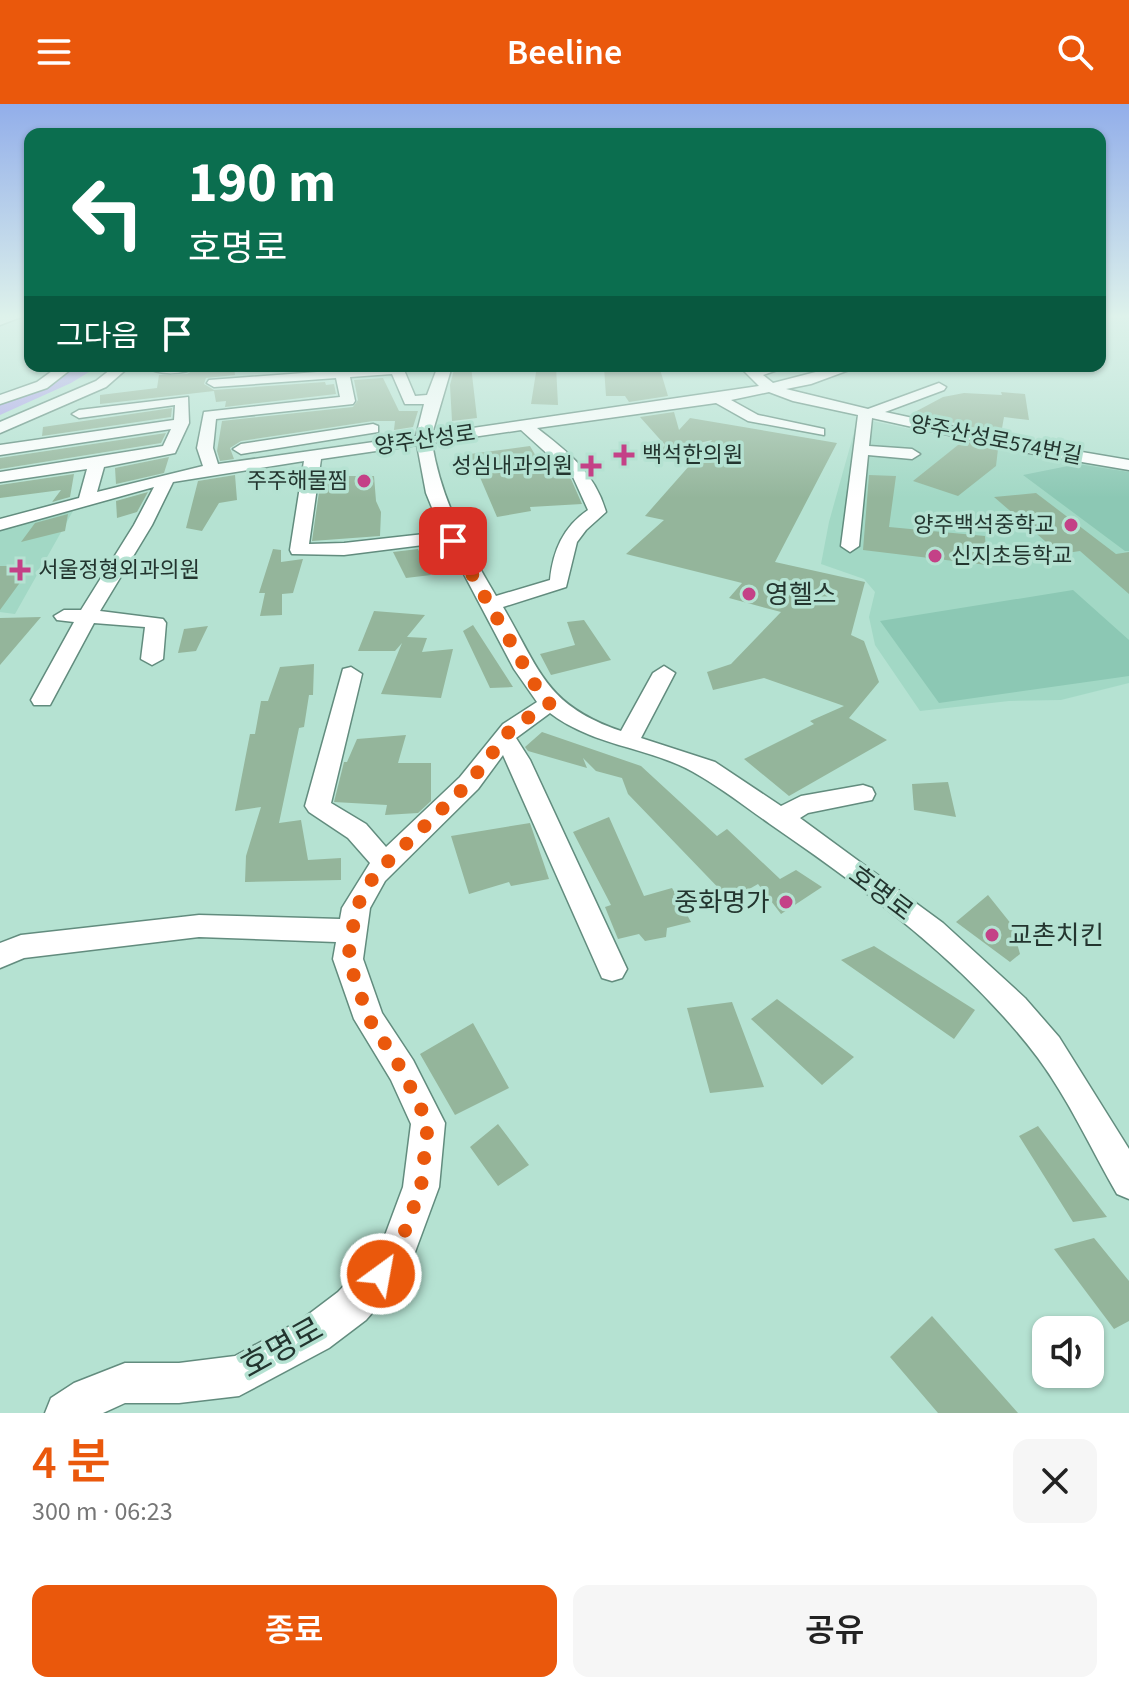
<!DOCTYPE html>
<html lang="ko">
<head>
<meta charset="utf-8">
<style>
	:root { --surface:#fff; --page:#f6f6f6; --text:#222; --muted:#767676; --accent:#ea580c }
	body { margin:0; font-family:"Source Sans 3","Noto Sans KR",sans-serif; background:var(--page); color:var(--text); height:100vh; display:flex; flex-direction:column; font-size:30px; white-space:nowrap }
	* { box-sizing:border-box; margin:0 }
	p { font-size:26px; color:var(--muted) }
	.icon { flex:none; width:44px; height:44px; fill:none; stroke:currentColor; stroke-width:2; stroke-linecap:round; stroke-linejoin:round }
	.map { position:relative; height:1309px; overflow:hidden }
	.sheet { display:flex; flex-direction:column; background:var(--surface); flex:1 }
	.sheet>* { flex:none }
	.banner { position:absolute; left:24px; top:24px; width:1082px; height:244px; border-radius:16px; box-shadow:0 2px 6px #0004; background:#0b6e4f; color:#fff; overflow:hidden }
	.buttons { position:absolute; left:1032px; top:1212px; display:grid; gap:16px }
	.buttons a { display:grid; place-items:center; width:72px; height:72px; border-radius:16px; background:var(--surface); box-shadow:0 2px 6px #0004; font-size:40px }
	.pin { position:absolute; display:grid; place-items:center; width:68px; height:68px; color:#fff; margin:-34px; border-radius:16px; box-shadow:0 4px 12px #0006 }
	.me { position:absolute; width:88px; margin:-44px; rotate:32deg; stroke-linejoin:round; filter:drop-shadow(0 0 6px #0008) }
	.turn { display:flex; align-items:center; gap:28px; height:168px; padding:0 32px; font-size:36px }
	.turn .icon { width:104px; height:104px; stroke-width:2.5 }
	.turn b { display:block; font-size:56px; line-height:68px }
	.then { display:flex; align-items:center; height:76px; padding:0 32px; background:#0003; gap:16px; font-size:30px }
	.round { display:grid; place-items:center; flex:none; width:84px; height:84px; border-radius:16px; background:var(--page) }
	.summary { display:flex; align-items:center; justify-content:space-between; height:136px; padding:0 32px }
	h1 { font-size:48px; font-weight:600; line-height:60px; color:var(--accent) }
	.primary-button { display:flex; gap:16px; margin-top:auto; padding:16px 32px }
	.primary-button a { flex:1; height:92px; border-radius:16px; background:var(--accent); color:#fff; font-size:32px; font-weight:600; line-height:92px; text-align:center }
	.primary-button a+a { background:var(--page); color:var(--text) }
	header { display:flex; justify-content:space-between; align-items:center; height:104px; padding:0 32px; background:var(--accent); color:#fff; font-size:36px; font-weight:600 }
	.map>svg:first-child { display:block }
	.built { fill:#a2d8c5 }
	.green { fill:#8cc8b4 }
	.water { fill:#b1a6ec }
	.building { fill:#94b59b }
	.lines { fill:none; stroke-linecap:round; stroke-linejoin:round }
	.minor-casing { stroke:#628c7e; stroke-width:3 }
	.minor { fill:#fff; fill-rule:evenodd }
	.route { stroke:#ea580c; stroke-width:14; stroke-dasharray:0 25.2 }
	.poi-dot { fill:#c44187; stroke:#b5e2d2; stroke-width:3 }
	.labels { text-anchor:middle; dominant-baseline:central; stroke-width:7; stroke-linejoin:round; paint-order:stroke }
	.far-street-label { font-size:22px; fill:#23352f; stroke:#b5e2d2 }
	.far-poi-label { font-size:22px; fill:#23352f; stroke:#b5e2d2; text-anchor:start }
	.poi-label { font-size:26px; fill:#23352f; stroke:#b5e2d2; text-anchor:start }
	.street-label { font-size:26px; fill:#23352f; stroke:#b5e2d2 }
	.near-street-label { font-size:32px; fill:#23352f; stroke:#b5e2d2 }
</style>
</head>
<body>
<header><svg class="icon" aria-label="menu" viewBox="0 0 24 24"><path d="M4 6h16M4 12h16M4 18h16"/></svg>Beeline<svg class="icon" aria-label="search" viewBox="0 0 24 24"><circle cx="10" cy="10" r="6"/><path d="M15 15l6 6"/></svg></header>
<div class="map">
<svg width="1129" height="1309" viewBox="0 0 1129 1309">
	<rect width="100%" height="100%" fill="#b5e2d2"/>
	<path class="built" d="M858,314l176,37 95,14v214l-68,17 -52,1 -89,10 -45,-66 -6,-28 6,-25 -11,-13 -43,-15 8,-42z
		M73,407l-58,103 -15,-2v-83z"/>
	<path class="green" d="M1078,360l51,8v79h-4l-102,-76z
		M1073,486l56,50v36l-190,27 -59,-82z"/>
	<path class="water" d="M76,262h23l-28,17 -71,32v-10l50,-21z"/>
	<path class="building" d="M201,262h33l1,9 -29,3 -2,6 10,6 111,-8 1,3 8,-1 2,10 -111,13 1,-6 -10,1 -2,-11 -114,13v-9l57,-7 2,-13 28,-1z
		M455,262h16l6,52 -25,3 -2,-36z
		M537,262h19l2,39 -27,-1z
		M659,262l9,30 -39,6 -4,-6h-19l-2,-29z
		M383,274l16,33h19l-5,16 -19,3 1,-9h-22l-132,20 -11,7 4,11 -14,2 -3,-10 5,-30 131,-14 5,-7 -4,-20z
		M1001,288l24,2 4,26 -25,-3 -3,17 -88,-21 30,-16 21,-4 38,2z
		M172,304l-1,9 -129,19 1,-9z
		M674,308l5,18 11,-12 147,25 -62,119 90,20 -14,53 13,6 15,41 -30,36 38,22 -98,56 -45,-37 70,-35 -4,-3 34,-15 -80,-28 -51,12 -6,-18 24,-8 50,-52 -52,-14 13,-15 -116,-29 38,-34 -19,-4 67,-76 -54,13 7,-8 -25,-28z
		M166,329l-5,10 -161,26v-11z
		M963,337l35,8 -2,17 -38,30 -45,-15z
		M530,342l18,31 15,-5 8,7 11,25 -52,3 1,4 -34,6 -27,-63z
		M169,353l-5,16 -48,11 -1,-16z
		M342,365l-2,7h34l2,25 5,11 -1,24 -68,5 10,-70z
		M74,370l-4,23 -18,5 9,-12 -61,8v-13z
		M235,371l2,25 -18,3 -17,28 -16,-3 12,-47z
		M869,371l27,1 -7,51 96,9 2,29 -124,-15z
		M148,388l-11,20 -20,6 -1,-17z
		M1036,389l80,61 13,-2v42l-49,-43 -20,3 -66,-57z
		M68,410l-3,17 -44,11 14,-19z
		M273,445l8,1v12l22,-3 -10,34 -11,1v21l-22,1 5,-23h-6z
		M418,445l13,26 -25,3 -13,-26z
		M0,462h32l-32,44z
		M374,507l51,4 -18,22 20,1 -5,14 31,-3 -12,49 -60,-4 21,-51 -7,8h-37z
		M41,513l-41,48v-47z
		M584,516l27,40 -60,15 -11,-21 35,-9 -8,-23z
		M473,521l40,62 -23,1 -27,-57z
		M208,522l-12,25 -18,2 6,-24z
		M314,560l-1,31h-4l-5,32 -5,1 -20,95 22,-3 7,40 33,-2v22l-96,2 1,-26 15,-49 -26,4 15,-77h5l6,-33h7l12,-34z
		M542,628l99,34 76,70 10,-7 53,50 16,-9 26,17 -41,27 -23,-30 -28,16 -102,-106 -6,-16 -26,-7 -13,-13 4,10 -59,-17 -3,-4z
		M406,631l-8,28h33v38l-13,12 -33,2 2,-10 -53,-3 10,-40h3l10,-23z
		M948,678l8,35 -42,-7 -2,-26z
		M609,713l35,79 28,-8 19,34 -24,6 -1,9 -21,4 -6,-7 -21,5 -13,-32 6,-2 -38,-73z
		M530,719l19,56 -38,7 -2,-4 -40,12 -18,-58z
		M988,791l24,30 8,29 -10,8 -54,-40z
		M874,842l101,64 -21,29 -113,-79z
		M777,895l77,58 -32,28 -71,-66z
		M732,898l32,85 -54,6 -23,-85z
		M473,919l36,65 -54,27 -35,-61z
		M498,1020l31,41 -31,21 -28,-39z
		M1038,1022l69,91 -34,5 -54,-86z
		M1094,1134l35,43v40l-15,8 -60,-80z
		M932,1212l86,97h-80l-48,-56z"/>
	<g class="lines">
		<defs>
			<path id="minor" d="M8,211h18l-26,10v-8z
				M59,262h16l-28,22 -47,16v-9l37,-13z
				M115,262h15l-24,21 -106,46v-11l96,-41z
				M145,262h53c-13,9 -40,10 -53,0z
				M397,262l7,4 11,26 12,-1 11,-29h14l-20,68 327,-48 -20,-20 17,3 33,-3 -26,9 10,8 66,-17h21l-49,18 -25,5 82,20 71,-26 7,4 -2,3 -59,22 144,31 100,17v10l-100,-17 -157,-35 -3,28 43,3 8,5 -8,5 -44,-4 -9,91 -9,6 -9,-6 17,-131 -65,-14 -24,-9 -38,8 27,15 66,14v6l-76,-14 -32,-18 -179,25c31,24 58,45 69,84l-20,18 -9,12 -11,45 -63,20c37,63 42,98 118,124l32,-58 11,-7 11,7 -34,65 74,24 66,44 20,-10 62,-11 9,3 3,6 -3,6 -64,13 -8,5 143,105 82,75 34,39 70,112v50l-12,-5c-26,-45 -48,-94 -79,-136 -72,-95 -172,-168 -268,-234 -23,-16 -46,-34 -70,-48 -46,-29 -104,-28 -150,-63l-34,25 14,22 97,209 -5,9 -10,3 -10,-3 -99,-223 -25,34 -93,92 -15,27 -7,51 19,54 31,47 32,63 -6,64 -31,84 -42,49 -37,28 -90,48 -60,7h-54l-22,10h-58l6,-15 23,-15 51,-20h54l56,-7 66,-36 37,-28 43,-46 22,-59 8,-63 -20,-44 -37,-61 -21,-60 3,-17 -137,-5 -175,21 -24,10v-25l21,-8 178,-20 141,4 2,-11 28,-45 -22,-25 -39,-26 -4,-6 38,-137 8,-2 11,7 -31,129 35,21 20,23 74,-70 43,-53 34,-22 -23,-33 -67,-127 -103,13 -52,-1 -2,-4 14,-89 -131,21 -21,43 -52,86 63,8 3,4 -3,36 -11,6 -11,-6 4,-32 -51,-4 -44,82h-16l-3,-5 43,-78 -17,-2 -3,-4 10,-6h17l53,-85 20,-38 -154,43v-11l79,-21 8,-29 -87,13v-10l163,-26 8,-17 -171,26v-10l174,-25 1,-15 -96,13 -7,-4 7,-4 109,-13 1,26 -14,30 -71,14 -7,25 106,-26 -6,-18 7,-36 136,-15 -4,-19 -122,9 -7,-4 2,-3zM392,270l13,30h19l-8,32 -198,28 -5,-16 3,-29 137,-15 2,-3 -5,-24zM521,326l52,47 15,33c-25,17 -35,41 -38,70l-54,16c-29,-49 -55,-96 -64,-153zM417,341l9,48 16,39 -98,11 -35,1 12,-85z
				M373,320l5,2v6l-137,22 -8,-5 8,-5z"/>
		</defs>
		<use href="#minor" class="minor-casing"/>
		<use href="#minor" class="minor"/>
	</g>
	<linearGradient id="sky" x2="0" y2="1"><stop stop-color="#92aeea"/><stop offset="0.54" stop-color="#def2eb"/><stop offset="1" stop-color="#def2eb" stop-opacity="0"/></linearGradient>
	<rect width="1129" height="394" fill="url(#sky)"/>
	<g class="lines">
		<path class="route" d="M381,1170l14,-16 26,-71 7,-64 -26,-53 -33,-51 -21,-60 8,-51 19,-34 94,-91 42,-54 39,-26 -12,-13 -85,-149"/>
	</g>
	<g class="poi-dot">
		<path d="M620 339h8v8h8v8h-8v8h-8v-8h-8v-8h8z"/>
		<path d="M587 350h8v8h8v8h-8v8h-8v-8h-8v-8h8z"/>
		<circle cx="364" cy="377" r="8"/>
		<circle cx="1071" cy="421" r="8"/>
		<circle cx="935" cy="452" r="8"/>
		<path d="M16 454h8v8h8v8h-8v8h-8v-8h-8v-8h8z"/>
		<circle cx="749" cy="490" r="8"/>
		<circle cx="786" cy="798" r="8"/>
		<circle cx="992" cy="831" r="8"/>
	</g>
	<g class="labels">
		<g class="far-street-label">
			<text transform="translate(425 336) rotate(-8)">양주산성로</text>
			<text transform="translate(996 336) rotate(11)">양주산성로574번길</text>
		</g>
		<g class="far-poi-label">
			<text x="642" y="351">백석한의원</text>
			<text x="573" y="362" text-anchor="end">성심내과의원</text>
			<text x="348" y="377" text-anchor="end">주주해물찜</text>
			<text x="1055" y="421" text-anchor="end">양주백석중학교</text>
			<text x="951" y="452">신지초등학교</text>
			<text x="38" y="466">서울정형외과의원</text>
		</g>
		<g class="poi-label">
			<text x="765" y="490">영헬스</text>
			<text x="770" y="798" text-anchor="end">중화명가</text>
			<text x="1008" y="831">교촌치킨</text>
		</g>
		<g class="street-label">
			<text transform="translate(881 789) rotate(37)">호명로</text>
		</g>
		<g class="near-street-label">
			<text transform="translate(282 1244) rotate(-29)">호명로</text>
		</g>
	</g>
</svg>
<div class="buttons">
<a><svg class="icon" aria-label="sound" viewBox="0 0 24 24"><path d="M4 9h4l5-4v14l-5-4H4zM17 9q2 3 0 6"/></svg></a>
</div>
<div class="pin" style="left:453px;top:437px;background:#d93025"><svg class="icon" aria-label="arrive" viewBox="0 0 24 24"><path d="M6 21V4h12l-3 4 3 4H6"/></svg></div>
<svg class="me" style="left:381px;top:1170px" viewBox="-20 -20 40 40"><circle r="17" fill="#ea580c" stroke="#fff" stroke-width="3"/><path d="M0-11L8 9 0 5-8 9z" fill="#fff"/></svg>
<div class="banner">
<div class="turn"><svg class="icon" aria-label="left" viewBox="0 0 24 24"><path d="M17 20v-9H6M10 6l-5 5 5 5"/></svg><div><b>190 m</b>호명로</div></div>
<div class="then">그다음<svg class="icon" aria-label="arrive" viewBox="0 0 24 24"><path d="M6 21V4h12l-3 4 3 4H6"/></svg></div>
</div>
</div>
<section class="sheet">
<div class="summary"><div><h1>4 분</h1><p>300 m · 06:23</p></div><a class="round"><svg class="icon" aria-label="close" viewBox="0 0 24 24"><path d="M6 6l12 12M18 6L6 18"/></svg></a></div>
<div class="primary-button"><a>종료</a><a>공유</a></div>
</section>
</body>
</html>
